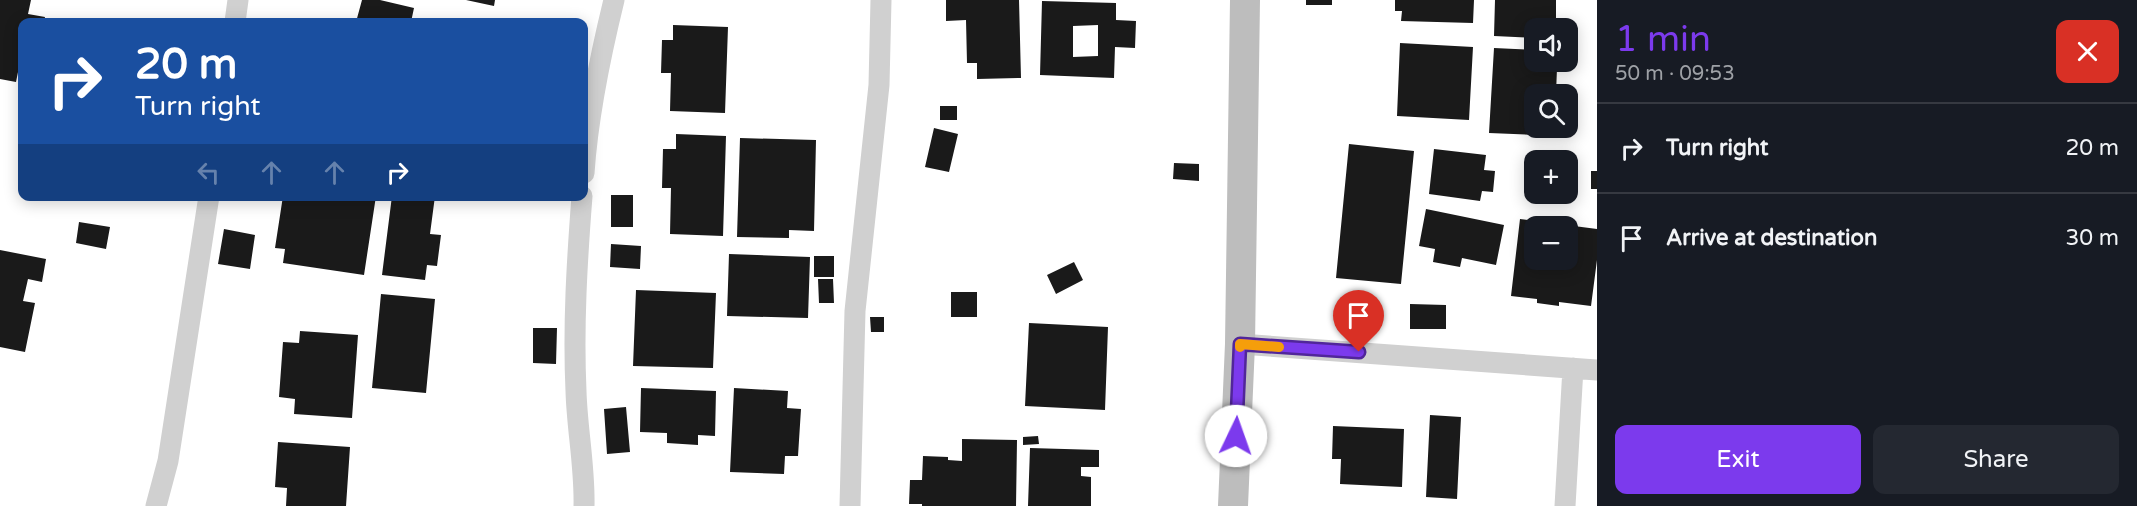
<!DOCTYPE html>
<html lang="en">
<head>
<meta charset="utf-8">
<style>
	:root { --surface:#171b24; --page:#242831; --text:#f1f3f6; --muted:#9ea1a6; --line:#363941; --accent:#7c3aed }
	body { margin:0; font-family:"Varela Round",sans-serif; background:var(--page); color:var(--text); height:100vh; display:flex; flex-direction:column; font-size:22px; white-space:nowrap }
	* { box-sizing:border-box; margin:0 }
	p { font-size:20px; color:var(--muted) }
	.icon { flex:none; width:33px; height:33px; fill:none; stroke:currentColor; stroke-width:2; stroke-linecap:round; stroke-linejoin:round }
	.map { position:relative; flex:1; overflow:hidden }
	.details { display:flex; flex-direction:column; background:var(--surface); width:540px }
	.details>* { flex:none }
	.banner { position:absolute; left:18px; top:18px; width:570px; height:183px; border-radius:12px; box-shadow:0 3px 15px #0003; background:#1a4fa0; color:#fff; overflow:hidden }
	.tools { position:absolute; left:1524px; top:18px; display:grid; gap:12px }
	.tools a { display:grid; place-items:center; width:54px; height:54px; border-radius:12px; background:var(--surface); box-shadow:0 3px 15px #0003; font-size:30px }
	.pin { position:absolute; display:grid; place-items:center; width:51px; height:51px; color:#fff; margin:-62px -26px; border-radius:50% 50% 50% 0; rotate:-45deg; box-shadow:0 0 6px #0007 }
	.pin .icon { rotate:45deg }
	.me { position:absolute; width:66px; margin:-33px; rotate:3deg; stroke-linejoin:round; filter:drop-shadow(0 0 4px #0008) }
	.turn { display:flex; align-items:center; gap:21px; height:126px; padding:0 18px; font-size:27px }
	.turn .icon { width:78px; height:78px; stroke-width:2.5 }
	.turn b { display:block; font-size:42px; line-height:51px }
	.lanes { display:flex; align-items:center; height:57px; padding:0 18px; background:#0003; justify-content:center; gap:30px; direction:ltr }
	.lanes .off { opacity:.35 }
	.round { display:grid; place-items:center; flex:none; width:63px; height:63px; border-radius:12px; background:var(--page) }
	.summary { display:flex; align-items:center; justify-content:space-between; height:102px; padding:0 18px }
	h1 { font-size:36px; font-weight:600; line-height:45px; color:var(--accent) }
	.cta { display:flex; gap:12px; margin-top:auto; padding:12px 18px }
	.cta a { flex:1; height:69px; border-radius:12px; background:var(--accent); color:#fff; font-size:24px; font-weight:600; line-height:69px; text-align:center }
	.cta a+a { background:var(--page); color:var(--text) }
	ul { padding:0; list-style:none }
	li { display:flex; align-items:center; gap:18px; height:90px; padding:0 18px; border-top:2px solid var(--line) }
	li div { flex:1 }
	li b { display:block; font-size:22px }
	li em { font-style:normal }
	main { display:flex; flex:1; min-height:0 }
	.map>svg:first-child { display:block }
	.building { fill:#1a1a1a; fill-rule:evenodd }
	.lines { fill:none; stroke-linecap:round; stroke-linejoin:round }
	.street { stroke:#d0d0d0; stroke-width:21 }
	.secondary { stroke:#bdbdbd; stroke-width:30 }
	.route-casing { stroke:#51269a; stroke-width:15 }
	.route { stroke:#7c3aed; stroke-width:10 }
	.slow { stroke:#f59e0b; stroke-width:10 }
</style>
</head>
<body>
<main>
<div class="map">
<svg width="1597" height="506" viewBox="0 0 1597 506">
	<rect width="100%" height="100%" fill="#fff"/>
	<path class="building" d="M0,0h31l-3,14 17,3 -1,5h-22v45h-3l-3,15 -16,-3z
		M362,0h18l34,8 -3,14h-55z
		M466,0h29l-1,6z
		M946,0h73l2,78 -44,1v-16h-10l-1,-43 -20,1z
		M1306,0h26v5h-26z
		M1395,0h79l-1,23 -72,-2 1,-10h-7z
		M1495,0h61v28h-22v10l-40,-2z
		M1042,1l74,2v17l20,1 -1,27 -20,-1 -1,31 -74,-3zM1098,25v31l-25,1v-31z
		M673,25l55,2 -3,86 -55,-2 1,-38h-10l1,-33h11z
		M1400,43l73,4 -4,73 -72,-4z
		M1494,48l40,2v12h6v5l17,1 -1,26h-22v34h3v7l-48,-2z
		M940,106h17v14h-17z
		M934,128l24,6 -9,38 -24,-5z
		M676,134l50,2 -3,100 -53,-2 1,-46h-9l1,-39h13z
		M740,138l76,2 -2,91 -25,-1v8l-52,-1z
		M1349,144l65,7 -13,133 -65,-6z
		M1434,149l52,6 -2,15 11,1 -2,21 -11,-1 -2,10 -51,-7z
		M1174,163l25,1v17l-26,-2z
		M1591,171h6v18h-6z
		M611,195h22v32h-22z
		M283,196h93l-12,79 -81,-12 2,-14 -10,-1z
		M392,196h43l-5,38 11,1 -4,31 -10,-1 -2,15 -43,-5z
		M1426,209l78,16 -8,40 -34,-7 -2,9 -27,-5 2,-13 -16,-3z
		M1520,219l77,10v31l-6,46 -32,-4v4l-22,-3v-4l-26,-3zM1534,226h34v34h-34z
		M79,222l31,5 -4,22 -30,-6z
		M224,229l31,6 -5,34 -32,-5z
		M611,244l30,2 -1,23 -30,-2z
		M0,250l46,9 -4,23 -14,-3 -5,22 12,2 -10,49 -25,-5z
		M729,254l81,3 -2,61 -81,-2z
		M814,256h20v21h-20z
		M1074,262l9,18 -27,14 -9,-19z
		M818,279h15l1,24h-15z
		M636,290l80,3 -3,75 -80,-2z
		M951,292h26v25h-26z
		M381,294l54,5 -9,94 -54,-5z
		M1410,304l36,1v24h-36z
		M870,317h14v15h-13z
		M1029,323l79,4 -3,83 -80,-4z
		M533,328h24l-1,36 -23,-1z
		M300,331l58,4 -6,83 -58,-4 1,-15 -16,-2 4,-55 16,1z
		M641,388l75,3 -1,45 -17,-1v10l-31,-2v-10l-27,-1z
		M734,388l54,3 -1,17 14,1 -3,47h-13l-1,18 -54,-2z
		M626,407l4,45 -23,2 -3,-45z
		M1430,415l31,2 -4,82 -31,-2z
		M1333,426l71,3 -2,58 -62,-3 1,-25h-9z
		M1038,436l1,8 -16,1v-8z
		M962,439l55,1 -1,66h-94v-2h-13l1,-24h12l1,-24 25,1v3l14,1z
		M278,442l72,5 -4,59h-60l1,-18 -12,-1z
		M1030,448l69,2v17h-18v9l10,1v29h-63z"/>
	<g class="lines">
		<path class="street" d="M235,22l3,-22
			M584,173c4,-59 16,-116 30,-173
			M582,196c-5,65 -9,130 -6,195 1,38 9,76 8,115
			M1240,344l357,26
			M156,506l12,-45 41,-265
			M850,506l5,-195 24,-226 2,-85
			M1565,506l8,-138"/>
		<path class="secondary" d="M1233,506l7,-162 5,-344"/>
	</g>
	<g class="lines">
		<defs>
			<path id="route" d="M1236,436l4,-92 119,8"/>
		</defs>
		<use href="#route" class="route-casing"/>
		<use href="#route" class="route"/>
		<path class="slow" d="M1240,347v-3l39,3"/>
	</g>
</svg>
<div class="tools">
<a><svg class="icon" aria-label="sound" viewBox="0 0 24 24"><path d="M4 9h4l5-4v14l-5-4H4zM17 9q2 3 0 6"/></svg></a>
<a><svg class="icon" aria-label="search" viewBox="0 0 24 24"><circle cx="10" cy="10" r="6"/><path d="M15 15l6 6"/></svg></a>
<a>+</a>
<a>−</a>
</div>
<div class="pin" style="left:1359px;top:352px;background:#d93025"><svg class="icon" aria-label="arrive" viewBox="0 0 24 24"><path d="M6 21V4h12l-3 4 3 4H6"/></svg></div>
<svg class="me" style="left:1236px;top:436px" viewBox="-20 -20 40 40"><circle r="19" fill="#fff"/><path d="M0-13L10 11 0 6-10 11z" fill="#7c3aed"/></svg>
<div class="banner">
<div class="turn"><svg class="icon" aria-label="right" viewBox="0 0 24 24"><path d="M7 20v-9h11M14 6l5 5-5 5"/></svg><div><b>20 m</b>Turn right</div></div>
<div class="lanes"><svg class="icon off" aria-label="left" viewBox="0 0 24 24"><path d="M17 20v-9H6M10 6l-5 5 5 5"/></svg><svg class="icon off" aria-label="ahead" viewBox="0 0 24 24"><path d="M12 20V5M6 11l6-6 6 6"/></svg><svg class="icon off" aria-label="ahead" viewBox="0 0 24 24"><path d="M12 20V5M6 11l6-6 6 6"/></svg><svg class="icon" aria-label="right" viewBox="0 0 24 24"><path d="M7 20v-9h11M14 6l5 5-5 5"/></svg></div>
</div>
</div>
<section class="details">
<div class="summary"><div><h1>1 min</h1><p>50 m · 09:53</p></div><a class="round" style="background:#d93025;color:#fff"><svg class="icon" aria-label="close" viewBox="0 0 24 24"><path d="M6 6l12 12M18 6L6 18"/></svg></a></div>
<ul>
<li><svg class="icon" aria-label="right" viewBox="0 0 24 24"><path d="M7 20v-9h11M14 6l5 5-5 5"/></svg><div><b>Turn right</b></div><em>20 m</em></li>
<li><svg class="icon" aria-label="arrive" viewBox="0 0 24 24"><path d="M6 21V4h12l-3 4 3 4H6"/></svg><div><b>Arrive at destination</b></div><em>30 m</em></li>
</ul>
<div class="cta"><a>Exit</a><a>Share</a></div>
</section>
</main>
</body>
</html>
